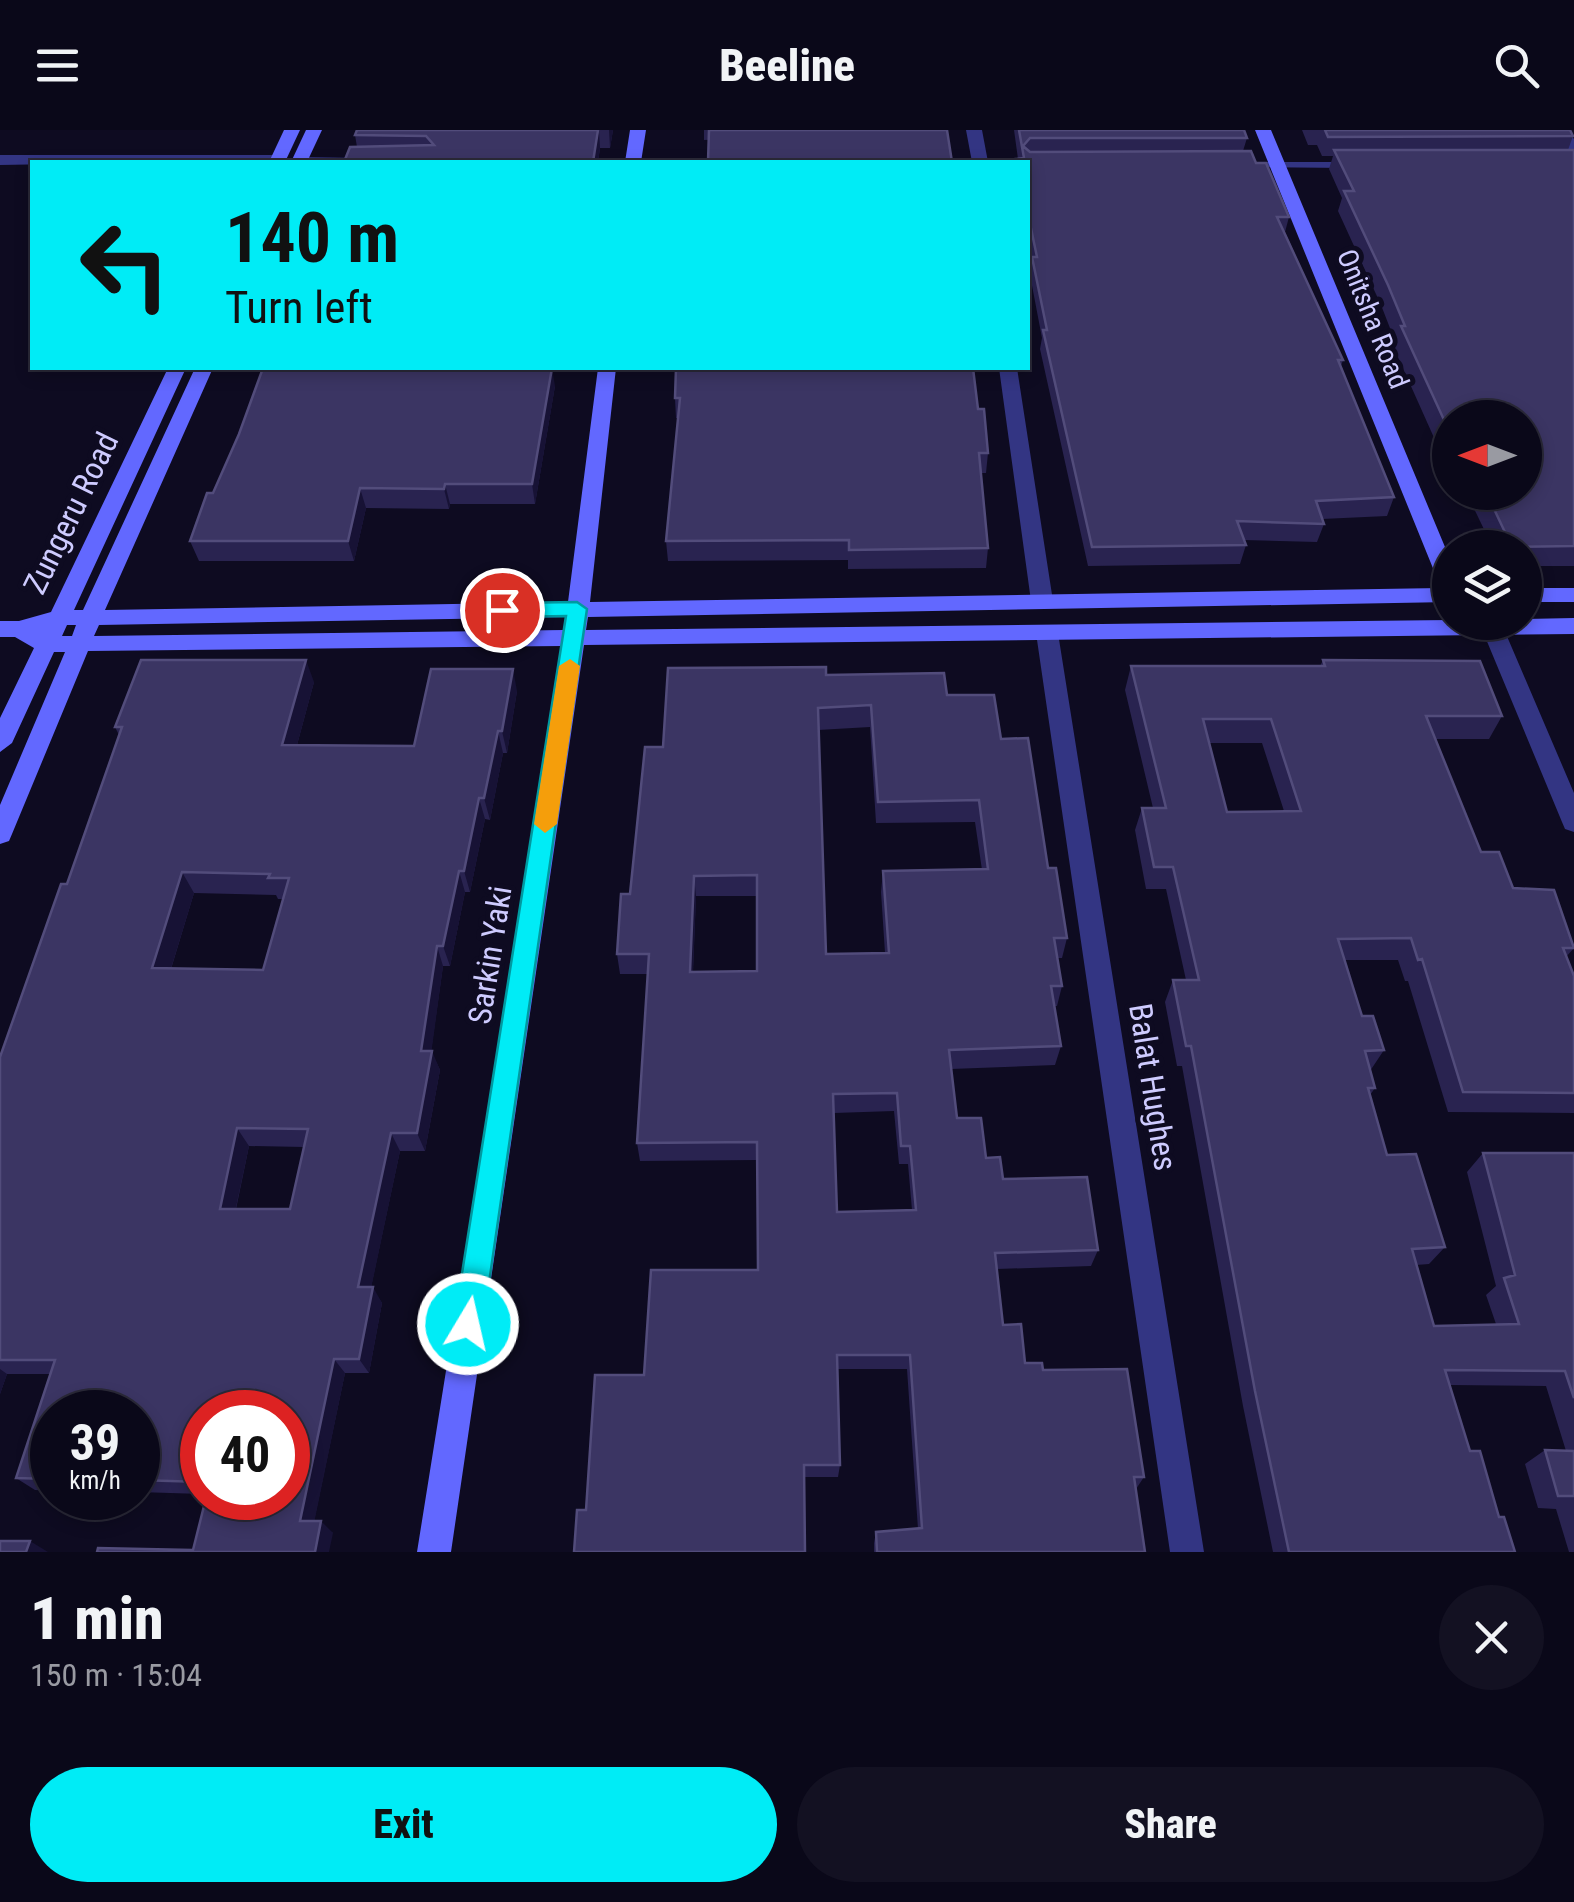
<!DOCTYPE html>
<html lang="en">
<head>
<meta charset="utf-8">
<style>
	:root { --surface:#0a0819; --page:#131122; --text:#f1f3f6; --muted:#999aa2; --line:#2a2938; --accent:#00ecf6 }
	body { margin:0; font-family:"Roboto Condensed",sans-serif; background:var(--page); color:var(--text); height:100vh; display:flex; flex-direction:column; font-size:38px; white-space:nowrap }
	* { box-sizing:border-box; margin:0 }
	p { font-size:32px; color:var(--muted) }
	.icon { flex:none; width:55px; height:55px; fill:none; stroke:currentColor; stroke-width:2; stroke-linecap:round; stroke-linejoin:round }
	.map { position:relative; height:1422px; overflow:hidden }
	.drawer { display:flex; flex-direction:column; background:var(--surface); flex:1 }
	.drawer>* { flex:none }
	.hud { position:absolute; left:30px; top:30px; width:1000px; height:210px; border-radius:0px; box-shadow:0 5px 15px #0003,0 0 0 2px var(--line); background:#00ecf6; color:#111; overflow:hidden }
	.needle { width:65px; rotate:270deg }
	.buttons { position:absolute; left:1432px; top:270px; display:grid; gap:20px }
	.buttons a { display:grid; place-items:center; width:110px; height:110px; border-radius:50%; background:var(--surface); box-shadow:0 5px 15px #0003,0 0 0 2px var(--line); font-size:50px }
	.speed { position:absolute; left:30px; top:1260px; display:flex; gap:20px; font-size:50px; font-weight:700; text-align:center }
	.speed>* { display:grid; place-content:center; width:130px; height:130px; border-radius:50%; background:var(--surface); box-shadow:0 5px 15px #0003,0 0 0 2px var(--line); line-height:1 }
	.speed small { font-size:25px; font-weight:400 }
	.speed .limit { border:15px solid #d22; background:#fff; color:#111 }
	.pin { position:absolute; display:grid; place-items:center; width:85px; height:85px; color:#fff; margin:-42px; border:5px solid #fff; border-radius:50%; box-shadow:0 2px 10px #0007 }
	.me { position:absolute; width:110px; margin:-55px; rotate:9deg; stroke-linejoin:round; filter:drop-shadow(0 0 8px #0008) }
	.turn { display:flex; align-items:center; gap:35px; height:210px; padding:0 30px; font-size:45px }
	.turn .icon { width:130px; height:130px; stroke-width:2.5 }
	.turn b { display:block; font-size:70px; line-height:85px }
	.round { display:grid; place-items:center; flex:none; width:105px; height:105px; border-radius:52px; background:var(--page) }
	.head { display:flex; align-items:center; justify-content:space-between; height:170px; padding:0 30px }
	h1 { font-size:60px; font-weight:800; line-height:75px }
	.cta { display:flex; gap:20px; margin-top:auto; padding:20px 30px }
	.cta a { flex:1; height:115px; border-radius:60px; background:var(--accent); color:#111; font-size:40px; font-weight:800; line-height:115px; text-align:center }
	.cta a+a { background:var(--page); color:var(--text) }
	header { display:flex; justify-content:space-between; align-items:center; height:130px; padding:0 30px; background:var(--surface); font-size:45px; font-weight:800 }
	.map>svg:first-child { display:block }
	.lines { fill:none; stroke-linecap:round; stroke-linejoin:round }
	.lane { fill:#333583; fill-rule:evenodd }
	.street { fill:#333583; fill-rule:evenodd }
	.secondary { fill:#6268ff; fill-rule:evenodd }
	.wall { fill:#292350; fill-rule:evenodd }
	.shaded-wall { fill:#171235 }
	.building { fill:#3b3563; stroke:#524c7b; stroke-width:2.5; fill-rule:evenodd }
	.route { fill:#00ecf6; stroke:#0099a0; stroke-width:2.5 }
	.slow { fill:#f59e0b }
	.labels { text-anchor:middle; dominant-baseline:central; stroke-width:10; stroke-linejoin:round; paint-order:stroke }
	.far-street-label { font-size:28px; fill:#cecbff; stroke:#0e0b21 }
	.street-label { font-size:32px; fill:#cecbff; stroke:#0e0b21 }
</style>
</head>
<body>
<header><svg class="icon" aria-label="menu" viewBox="0 0 24 24"><path d="M4 6h16M4 12h16M4 18h16"/></svg>Beeline<svg class="icon" aria-label="search" viewBox="0 0 24 24"><circle cx="10" cy="10" r="6"/><path d="M15 15l6 6"/></svg></header>
<div class="map">
<svg width="1574" height="1422" viewBox="0 0 1574 1422">
	<rect width="100%" height="100%" fill="#0e0b21"/>
	<g class="lines">
		<path class="lane" d="M300,27l61,1 5,3 -69,1 -2,-2z
			M1248,32h102l5,3 -5,3 -105,-1 -2,-2z"/>
		<path class="street" d="M966,0h16l6,32h-16z
			M1552,0h16l6,9v16l-6,-2z
			M0,25h278l8,5 -286,5z
			M999,238h18l36,233 -11,7 -11,-7z
			M1484,492h16l3,5 71,166v39l-9,-3 -3,-7 -81,-195z
			M1047,495l11,8 146,919h-34l-134,-919z"/>
		<path class="secondary" d="M284,0h16l-15,32h-16z
			M306,0h16l-15,32h-16z
			M630,0h16l-5,32h-16z
			M1255,0h16l179,429v43l-862,15 -2,13 864,-10 75,2v-3l49,-1v16l-990,11 -133,907h-34l145,-906 -474,5 -76,183 -3,7 -9,3v-39l65,-153h-11l-42,91 -12,9v-34l34,-70 -19,-11h-15v-16h19l32,-9 117,-244h18l-112,242h9l112,-242h18l-108,242 463,-8 30,-234h18l-26,234 851,-14zM566,487l-2,13 -470,6 5,-11zM67,495h9l-4,11h-10z
			M1525,458h49v14h-49z"/>
	</g>
	<path class="wall" d="M357,0h256l-3,18h-10l-2,14h-254l13,-15 -2,-12z
		M704,0h243l-243,10z
		M1014,0h230l3,8 -4,13 13,12 33,54 -4,15 58,128 -2,6 53,131 -7,19 -65,3 2,5 -7,18 -73,-2 2,5 -6,19 -152,2 -48,-217 2,-11 -12,-63 2,-12 -4,-19v-82h-13v-3h3z
		M1302,0h268l3,6 -5,14h6v416h-49v-18h-32l-27,-56h59l-75,-74v51h-2l-55,-123 2,-5 -14,-36 -43,-94 4,-13 -13,-29 4,-13h-11l-5,-11h-9z
		M555,256l-20,118h-85l-1,5 -83,-1 -12,53h-155l-9,-20z
		M675,268l303,11 10,44 -2,20h-5l7,75 -2,20 -138,1v-9l-180,1 -2,-20 12,-123h-2z
		M1323,530l179,56 -13,23h-53l45,113 32,36 61,60 -8,9 8,19v137l-126,-1 -40,-131h-3l-7,-21h-53l17,56 22,34 -14,21 5,17 -5,7 17,60 58,92 -16,17 -13,1 18,61 62,-2 -10,-29 10,-9 -29,-114 16,-19h91v399h-5l-13,-43 -18,-1 -13,-44 20,-14 21,1 -20,-65 -96,-1 20,66 45,101h-242l-30,-146 -61,-340h-5l-12,-64 8,-22h13l-20,-91h-20l-11,-59 7,-22h11l-28,-118 6,-24h189zM1209,613h53l22,68 -57,1z
		M826,545l121,20 54,44 47,129 19,70 -5,20h-4l4,28 -5,20h-3l7,40 -6,19 -104,4 6,49 46,61 95,71 -7,16 -94,3 6,56 22,38 18,7 101,107 -8,12 9,63h-271v-9l2,-11 42,-3 -11,-160h-69l2,96 -2,12h-34l-218,33 58,-135 114,-105 -1,-110 -117,1 -3,-18 11,-169h-28l-3,-20 46,-207zM870,597l6,96 99,-1 7,48 -99,1 -2,21 4,61 -59,1 -8,-224zM696,766h61v75l-64,1zM894,981l5,53h9l4,46 -75,2 -3,-99z
		M314,552l-17,63 117,1 103,-55 -10,62h-4l-13,67 -5,-1 -15,73h-5l-15,74h-7l-12,85 9,19 -15,81h-25l-29,136 11,16 -13,70h-24l-31,148 19,12 -140,17 95,-52 -86,-86v82l-64,-2v-80h-86v79l-17,-1 -19,-12 34,-104h-43l-7,20v-337l67,-173 52,-149 -4,-8zM194,763l82,2 2,4h5l-20,71 -92,-1zM249,1016l55,1 -14,62h-54z"/>
	<path class="shaded-wall" d="M599,0l1,18 -2,14h-5z
		M609,0h4l-3,18z
		M552,238l3,18 -20,118 -3,-20z
		M445,354l5,20 -1,5 -5,-20z
		M360,358l6,20 -12,53 -6,-20z
		M306,530l8,22 -23,85 -9,-22z
		M513,539l4,22 -10,62 -5,-22z
		M498,601l5,22 -13,67 -6,-22z
		M479,668l6,21 -15,73 -6,-21z
		M459,741l6,21 -15,74 -7,-20z
		M182,742l12,21 -29,95 -13,-20z
		M694,746l2,20 -4,95 -2,-19z
		M437,816l6,20 -14,104 -8,-19z
		M432,921l8,19 -15,81 -8,-18z
		M237,998l12,18 -17,80 -12,-17z
		M391,1003l9,18 -32,152 -10,-16z
		M373,1157l9,16 -13,70 -10,-14z
		M334,1229l11,14 -33,160 -12,-12z
		M0,1239l7,5 -7,20z
		M321,1391l12,12 -4,19h-14z
		M30,1411l18,11h-22z"/>
	<path class="building" d="M357,0h241l-5,32h-249l6,-15 84,-2 -8,-9 -71,-1z
		M709,0h238l5,32h-244z
		M1019,0h225l3,8h-217l-7,8 7,6 221,-1 5,12h10l23,54h-12l66,143h-5l56,137 -78,4 8,23 -87,-3 9,24 -154,2 -49,-217h4l-15,-73h5l-9,-43v-52h-12l-1,-3 9,-1z
		M1325,0h245l3,6 -245,1z
		M1334,20h240v396l-62,1 -26,-55h39v-74h-75v15l-49,-107h4l-17,-41 -44,-94h10z
		M263,238h289l-20,116h-87l-1,5 -84,-1 -12,53h-158l17,-48h6l26,-59z
		M676,238h297l5,41h6l4,44h-9l9,95 -139,2v-10l-183,1 14,-143h-5z
		M141,530h165l-24,85 132,1 17,-77h82l-11,62h-4l-14,67h-5l-15,73h-5l-16,75h-6l-16,105h11l-15,82h-26l-33,154h15l-14,72h-25l-34,162h21l-6,31h-218l1,-4 95,2 13,-52h82v-86h-86v70l-64,-2v-68h-86v67l-36,-1 39,-118h-55v-303l61,-173h6l55,-157h-7zM182,742l88,2 -2,4h21l-26,92 -111,-2zM237,998l71,1 -18,80h-70z
		M1323,530l157,1 22,55h-76l55,136h18l14,36 41,2 20,58h-11l11,28v117l-111,-1 -41,-133 -4,1 -7,-22 -73,1 24,77h11l11,34 -19,1 10,37h-7l19,67 29,-1 29,93 -33,2 22,77 85,-2 -15,-46 11,-3 -32,-122h91v245l-9,-27 -120,-1 25,81h10l19,66h5l11,35h-226l-34,-161 -64,-345h-5l-13,-66h26l-26,-113h-19l-12,-59h24l-35,-142h194zM1203,589h68l30,92 -74,1z
		M826,537v8l118,-2 3,22h47l7,44 27,-1 20,130h8l11,70h-13l8,48h-11l10,60 -112,4 8,68h24l5,40 14,-1 3,22 84,-2 11,73 -103,3 8,72 18,-1 4,39h17l1,7 84,-1 17,108h-10l11,75h-268l-1,-20 46,-4 -12,-173h-73l3,110h-36l1,87h-231l3,-42h9l9,-135h49l7,-105h107l-1,-128 -120,1 12,-189h-32l4,-60h9l15,-147h18l5,-79zM871,575l7,97 101,-2 9,69 -105,2 6,82 -63,1 -8,-246zM757,745v96l-67,1 4,-96zM897,963l4,53h9l6,64 -79,2 -4,-118z
		M1545,1320l29,1v45h-16z
		M0,1411h30l-4,11h-26z"/>
	<path class="route" d="M577,472l10,7 -104,715 -4,10 -11,4 -10,-4 -4,-10 112,-708 -64,1 -9,-7 9,-7z"/>
	<path class="slow" d="M570,529l10,7 -23,158 -12,9 -11,-9 25,-158z"/>
	<g class="labels">
		<g class="far-street-label">
			<text transform="translate(1373 189) rotate(68)">Onitsha Road</text>
		</g>
		<g class="street-label">
			<text transform="translate(71 383) rotate(-64)">Zungeru Road</text>
			<text transform="translate(490 825) rotate(-81)">Sarkin Yaki</text>
			<text transform="translate(1153 957) rotate(81)">Balat Hughes</text>
		</g>
	</g>
</svg>
<div class="buttons">
<a><svg class="needle" viewBox="-14 -14 28 28"><path d="M0-13l5 13h-10z" fill="#e53935"/><path d="M0 13l5-13h-10z" fill="#999aa2"/></svg></a>
<a><svg class="icon" aria-label="layers" viewBox="0 0 24 24"><path d="M12 4l9 5-9 5-9-5zM3 14l9 5 9-5"/></svg></a>
</div>
<div class="speed"><div>39<small>km/h</small></div><div class="limit">40</div></div>
<div class="pin" style="left:502px;top:480px;background:#d93025"><svg class="icon" aria-label="arrive" viewBox="0 0 24 24"><path d="M6 21V4h12l-3 4 3 4H6"/></svg></div>
<svg class="me" style="left:468px;top:1194px" viewBox="-20 -20 40 40"><circle r="17" fill="#00ecf6" stroke="#fff" stroke-width="3"/><path d="M0-11L8 9 0 5-8 9z" fill="#fff"/></svg>
<div class="hud">
<div class="turn"><svg class="icon" aria-label="left" viewBox="0 0 24 24"><path d="M17 20v-9H6M10 6l-5 5 5 5"/></svg><div><b>140 m</b>Turn left</div></div>
</div>
</div>
<section class="drawer">
<div class="head"><div><h1>1 min</h1><p>150 m · 15:04</p></div><a class="round"><svg class="icon" aria-label="close" viewBox="0 0 24 24"><path d="M6 6l12 12M18 6L6 18"/></svg></a></div>
<div class="cta"><a>Exit</a><a>Share</a></div>
</section>
</body>
</html>
